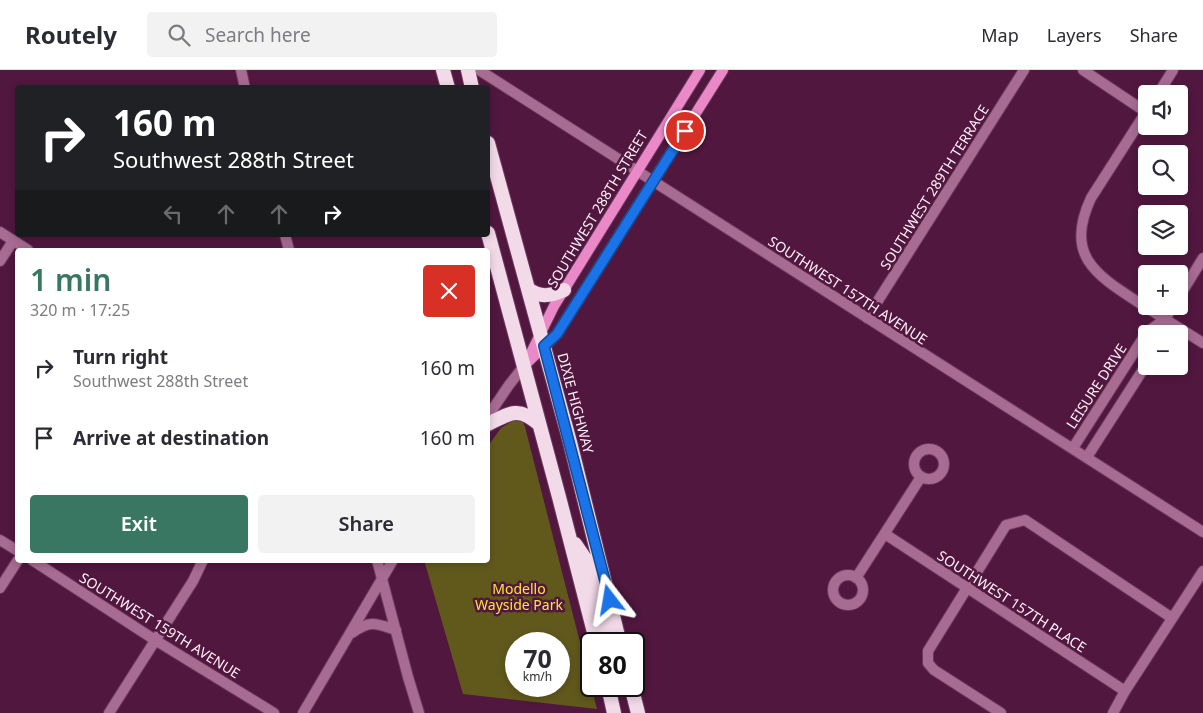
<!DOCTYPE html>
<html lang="en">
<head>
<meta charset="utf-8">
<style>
	:root { --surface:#fff; --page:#f2f2f3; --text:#2b2b33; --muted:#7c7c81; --line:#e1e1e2; --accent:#3a7762 }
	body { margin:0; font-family:"Noto Sans",sans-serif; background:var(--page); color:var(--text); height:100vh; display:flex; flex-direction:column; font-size:19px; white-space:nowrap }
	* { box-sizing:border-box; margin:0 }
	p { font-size:16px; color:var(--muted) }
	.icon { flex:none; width:28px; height:28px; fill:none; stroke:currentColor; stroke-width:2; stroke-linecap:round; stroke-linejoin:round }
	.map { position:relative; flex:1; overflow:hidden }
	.drawer { position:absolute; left:15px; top:178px; width:475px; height:315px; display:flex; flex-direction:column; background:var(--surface); border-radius:5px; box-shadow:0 2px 8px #0003 }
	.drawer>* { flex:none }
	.banner { position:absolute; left:15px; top:15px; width:475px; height:152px; border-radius:5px; box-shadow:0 2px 8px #0003; background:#202124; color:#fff; overflow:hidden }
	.tools { position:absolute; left:1138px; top:15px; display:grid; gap:10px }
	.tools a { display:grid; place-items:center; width:50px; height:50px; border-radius:5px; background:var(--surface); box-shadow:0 2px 8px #0003; font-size:25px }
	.speed { position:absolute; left:505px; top:562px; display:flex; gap:10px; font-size:25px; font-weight:700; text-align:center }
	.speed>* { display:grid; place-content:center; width:65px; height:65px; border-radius:50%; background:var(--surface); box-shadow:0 2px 8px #0003; line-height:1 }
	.speed small { font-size:12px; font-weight:400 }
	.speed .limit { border:2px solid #111; border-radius:8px; background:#fff; color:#111 }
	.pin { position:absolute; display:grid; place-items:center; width:42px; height:42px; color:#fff; margin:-21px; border:2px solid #fff; border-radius:50%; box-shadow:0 1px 5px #0007 }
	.me { position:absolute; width:55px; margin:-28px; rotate:346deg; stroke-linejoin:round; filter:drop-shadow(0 0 4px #0008) }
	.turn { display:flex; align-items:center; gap:18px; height:105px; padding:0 15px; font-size:22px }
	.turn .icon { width:65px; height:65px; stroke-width:2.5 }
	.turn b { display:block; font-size:35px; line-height:42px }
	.lanes { display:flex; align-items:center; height:48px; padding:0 15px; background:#0003; justify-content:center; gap:25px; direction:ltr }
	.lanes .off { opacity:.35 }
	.round { display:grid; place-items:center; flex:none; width:52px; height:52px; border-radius:5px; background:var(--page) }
	.head { display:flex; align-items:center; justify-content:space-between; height:85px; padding:0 15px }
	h1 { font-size:30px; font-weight:600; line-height:38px; color:var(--accent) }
	.cta { display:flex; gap:10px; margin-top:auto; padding:10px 15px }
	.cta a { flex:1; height:58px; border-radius:5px; background:var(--accent); color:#fff; font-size:20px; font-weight:600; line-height:58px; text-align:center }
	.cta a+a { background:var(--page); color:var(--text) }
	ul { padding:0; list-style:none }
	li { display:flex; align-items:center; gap:15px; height:70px; padding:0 15px }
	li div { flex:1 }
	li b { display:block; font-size:19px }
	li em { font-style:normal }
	header { display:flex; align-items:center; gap:30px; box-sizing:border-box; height:70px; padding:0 25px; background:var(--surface); border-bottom:1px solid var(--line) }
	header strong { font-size:24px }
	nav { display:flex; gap:28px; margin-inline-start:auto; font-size:18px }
	.search { width:350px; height:45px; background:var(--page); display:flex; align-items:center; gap:12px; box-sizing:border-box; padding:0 18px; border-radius:5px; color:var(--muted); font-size:19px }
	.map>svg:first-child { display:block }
	.green { fill:#61591c; fill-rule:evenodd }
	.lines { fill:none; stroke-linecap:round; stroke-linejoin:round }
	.minor-casing { stroke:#6d3a5d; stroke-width:12 }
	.tertiary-casing { stroke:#6d3a5d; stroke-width:12 }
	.secondary-casing { stroke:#6d3a5d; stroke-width:12 }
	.trunk-casing { stroke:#6d3a5d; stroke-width:16 }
	.minor { stroke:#a86b92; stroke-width:10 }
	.tertiary { stroke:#a86b92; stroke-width:10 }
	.secondary { stroke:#eb89c8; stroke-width:10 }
	.trunk { stroke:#f3dae9; stroke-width:14 }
	.route-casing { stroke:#114b97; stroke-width:12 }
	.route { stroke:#1a73e8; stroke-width:9 }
	.labels { text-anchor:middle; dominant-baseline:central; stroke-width:5; stroke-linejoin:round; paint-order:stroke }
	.street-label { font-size:14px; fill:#fff0f8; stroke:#51173f }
	.park-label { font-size:14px; fill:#fae639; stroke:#51173f }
</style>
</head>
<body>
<header>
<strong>Routely</strong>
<div class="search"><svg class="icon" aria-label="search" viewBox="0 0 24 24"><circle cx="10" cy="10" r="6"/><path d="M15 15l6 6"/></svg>Search here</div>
<nav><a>Map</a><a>Layers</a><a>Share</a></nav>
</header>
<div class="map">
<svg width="1203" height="643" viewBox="0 0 1203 643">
	<rect width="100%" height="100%" fill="#51173f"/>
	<path class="green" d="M514,350l9,2 2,5 72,282 -134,-15 -39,-134h64v-114l13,-18zM516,574h43v42h-43z"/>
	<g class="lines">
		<defs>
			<path id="minor" d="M1083,0l63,42
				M1158,24l15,-24
				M1146,42l-55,86c-27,58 5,77 50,106 21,13 41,26 62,39
				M0,162l28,18
				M0,191l13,-20
				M1179,227l24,-39
				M867,248l157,-248
				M1162,264l3,-15
				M1073,378l74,-116 18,-13 8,-13
				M914 394a15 15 0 1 1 30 0a15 15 0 1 1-30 0Z
				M1087,387l59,-92
				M885,464l240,157
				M0,470l18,11
				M32,490l123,80 119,73
				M833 520a15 15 0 1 1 30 0a15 15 0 1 1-30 0Z
				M856,508l65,-101
				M0,518l18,-28
				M109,643l84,-132 10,-21
				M1001,643l-67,-43 -6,-7v-12l78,-126 19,-5 147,98
				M1113,643l12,-22 78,-120"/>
			<path id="tertiary" d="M241,0l4,18
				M479,0l724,462
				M285,165l4,15
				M488,346l21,-31 15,-19
				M377,490l31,117 11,36
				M352,563c18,-13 23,-10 44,-3
				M303,643l90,-153"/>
			<path id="secondary" d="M528,289l26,-53 146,-236
				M524,296l33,-32 166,-264"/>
			<path id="trunk" d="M443,0l5,18
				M468,0l4,18
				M488,73l82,299 50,202
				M488,163l71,264 38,147
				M528,219c13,9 22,7 36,1
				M488,354c22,-11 30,-18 51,0
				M575,474l17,25 15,70 4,5
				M608,616l6,27
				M631,616l7,27"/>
		</defs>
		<use href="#minor" class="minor-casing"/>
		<use href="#tertiary" class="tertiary-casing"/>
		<use href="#secondary" class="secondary-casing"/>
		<use href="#trunk" class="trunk-casing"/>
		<use href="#minor" class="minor"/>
		<use href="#tertiary" class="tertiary"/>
		<use href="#secondary" class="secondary"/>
		<use href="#trunk" class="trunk"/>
	</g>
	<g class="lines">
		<defs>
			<path id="route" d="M610,530l-66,-254 13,-12 128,-203"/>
		</defs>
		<use href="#route" class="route-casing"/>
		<use href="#route" class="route"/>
	</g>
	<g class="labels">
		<g class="street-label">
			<text transform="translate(934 117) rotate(-58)">SOUTHWEST 289TH TERRACE</text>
			<text transform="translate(597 139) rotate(-59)">SOUTHWEST 288TH STREET</text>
			<text transform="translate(848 220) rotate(33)">SOUTHWEST 157TH AVENUE</text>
			<text transform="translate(1096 316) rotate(-57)">LEISURE DRIVE</text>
			<text transform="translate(576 333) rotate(75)">DIXIE HIGHWAY</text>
			<text transform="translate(1012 531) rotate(33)">SOUTHWEST 157TH PLACE</text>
			<text transform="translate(160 555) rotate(32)">SOUTHWEST 159TH AVENUE</text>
		</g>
		<g class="park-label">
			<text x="519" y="518">Modello<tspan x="519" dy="16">Wayside Park</tspan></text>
		</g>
	</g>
</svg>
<div class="tools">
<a><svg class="icon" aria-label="sound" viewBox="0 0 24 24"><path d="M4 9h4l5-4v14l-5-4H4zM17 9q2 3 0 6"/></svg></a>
<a><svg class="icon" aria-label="search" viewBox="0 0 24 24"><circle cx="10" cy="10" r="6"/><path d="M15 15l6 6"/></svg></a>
<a><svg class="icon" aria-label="layers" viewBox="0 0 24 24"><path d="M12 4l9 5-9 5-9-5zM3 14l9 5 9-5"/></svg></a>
<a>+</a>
<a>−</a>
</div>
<div class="speed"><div>70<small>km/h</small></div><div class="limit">80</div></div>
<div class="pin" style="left:685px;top:61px;background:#d93025"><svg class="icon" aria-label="arrive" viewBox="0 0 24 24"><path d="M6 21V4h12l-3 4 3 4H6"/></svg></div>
<svg class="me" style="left:610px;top:530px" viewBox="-20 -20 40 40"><path d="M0-17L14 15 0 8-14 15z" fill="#1a73e8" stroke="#fff" stroke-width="4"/></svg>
<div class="banner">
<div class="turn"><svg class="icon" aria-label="right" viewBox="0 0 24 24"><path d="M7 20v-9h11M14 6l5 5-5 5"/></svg><div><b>160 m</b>Southwest 288th Street</div></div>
<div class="lanes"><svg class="icon off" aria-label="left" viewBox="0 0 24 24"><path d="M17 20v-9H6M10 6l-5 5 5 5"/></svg><svg class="icon off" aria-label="ahead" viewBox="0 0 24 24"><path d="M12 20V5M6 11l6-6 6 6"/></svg><svg class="icon off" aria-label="ahead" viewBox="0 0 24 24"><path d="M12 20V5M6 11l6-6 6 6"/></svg><svg class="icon" aria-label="right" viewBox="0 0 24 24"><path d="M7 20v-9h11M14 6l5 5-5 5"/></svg></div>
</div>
<section class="drawer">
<div class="head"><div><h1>1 min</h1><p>320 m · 17:25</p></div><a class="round" style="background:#d93025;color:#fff"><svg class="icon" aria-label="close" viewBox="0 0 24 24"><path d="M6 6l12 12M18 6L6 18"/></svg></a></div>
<ul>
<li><svg class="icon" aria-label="right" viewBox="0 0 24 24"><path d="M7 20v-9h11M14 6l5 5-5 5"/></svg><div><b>Turn right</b><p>Southwest 288th Street</p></div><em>160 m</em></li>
<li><svg class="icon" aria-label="arrive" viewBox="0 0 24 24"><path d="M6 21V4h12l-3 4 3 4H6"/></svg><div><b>Arrive at destination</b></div><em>160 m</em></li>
</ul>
<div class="cta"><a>Exit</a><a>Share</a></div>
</section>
</div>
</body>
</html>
